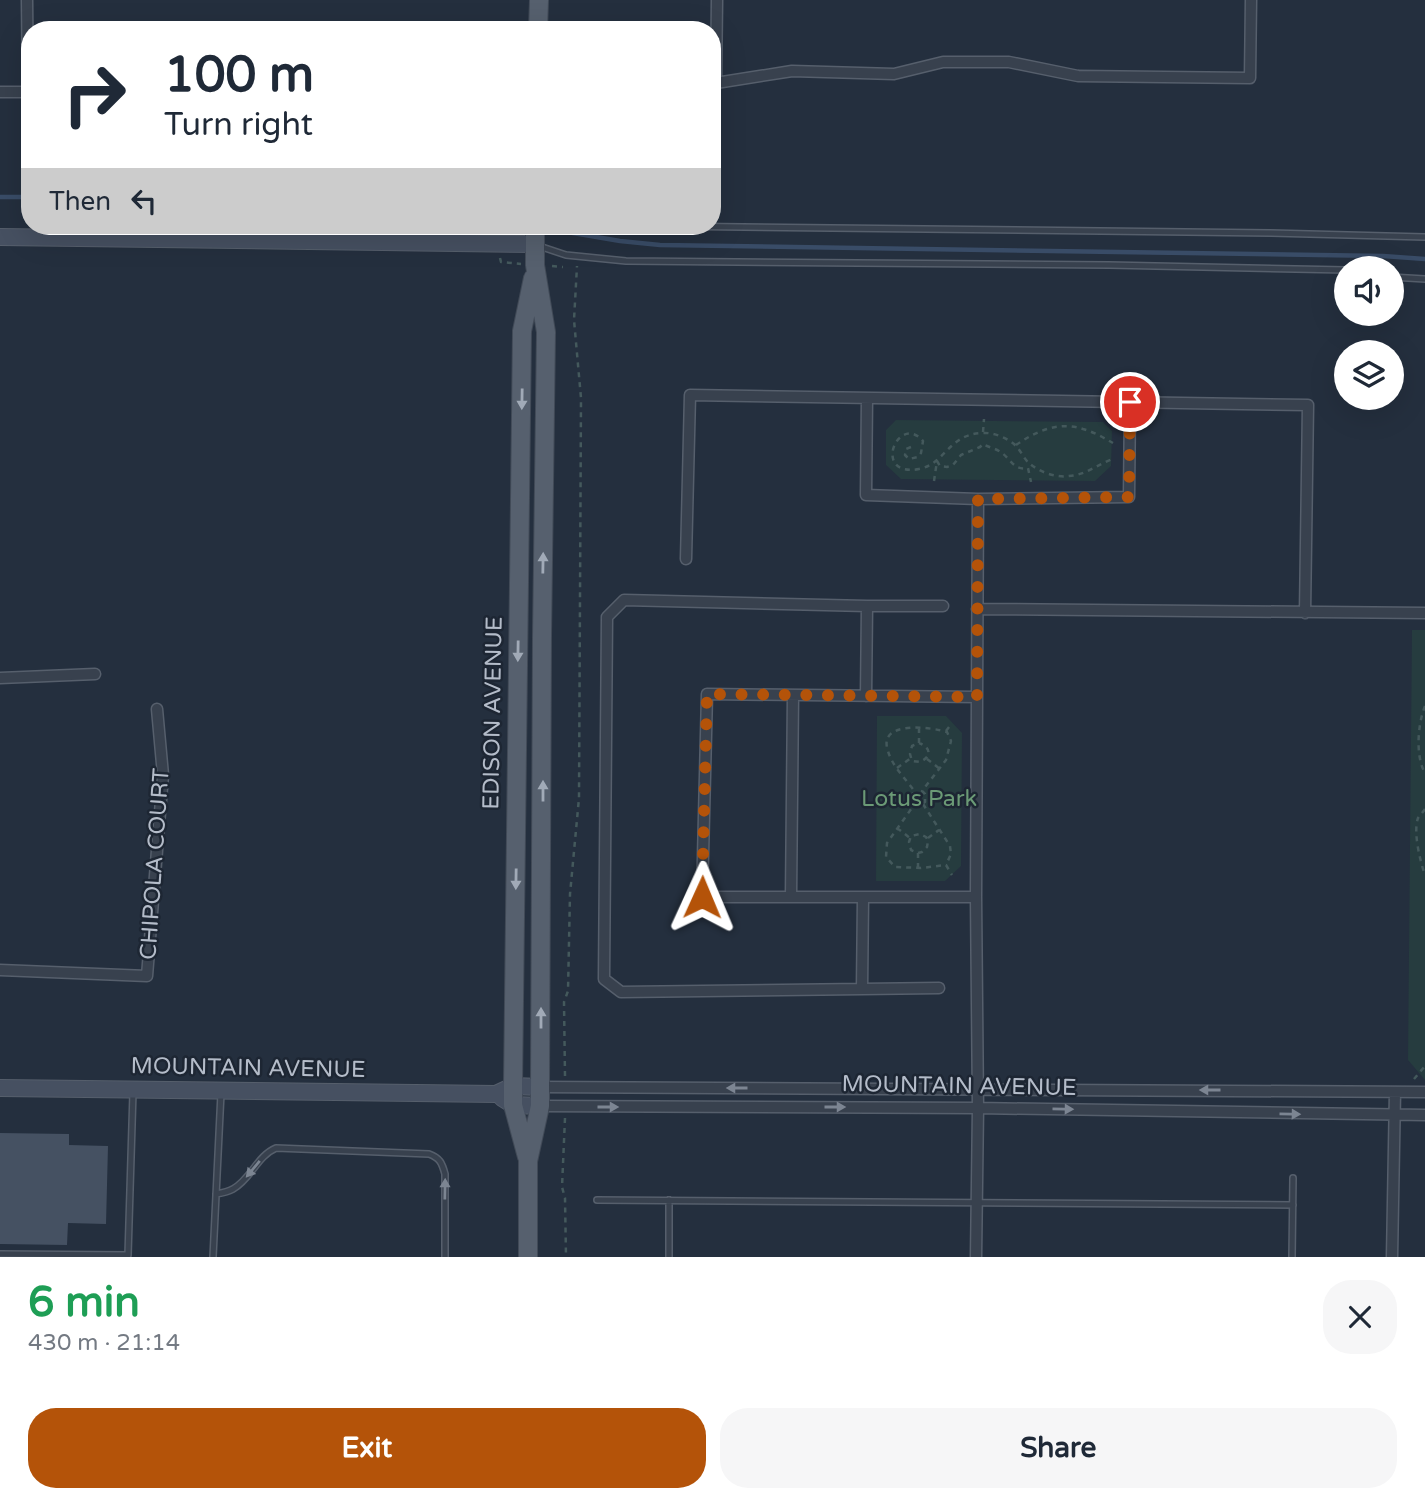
<!DOCTYPE html>
<html lang="en">
<head>
<meta charset="utf-8">
<style>
	:root { --surface:#fff; --page:#f6f6f7; --text:#1f2937; --muted:#747a83; --accent:#b45309 }
	body { margin:0; font-family:"Varela Round",sans-serif; background:var(--page); color:var(--text); height:100vh; display:flex; flex-direction:column; font-size:26px; white-space:nowrap }
	* { box-sizing:border-box; margin:0 }
	p { font-size:23px; color:var(--muted) }
	.icon { flex:none; width:38px; height:38px; fill:none; stroke:currentColor; stroke-width:2; stroke-linecap:round; stroke-linejoin:round }
	.map { position:relative; height:1257px; overflow:hidden }
	.side { display:flex; flex-direction:column; background:var(--surface); flex:1 }
	.side>* { flex:none }
	.banner { position:absolute; left:21px; top:21px; width:700px; height:214px; border-radius:28px; box-shadow:0 7px 28px #0002; background:#fff; color:var(--text); overflow:hidden }
	.tools { position:absolute; left:1334px; top:256px; display:grid; gap:14px }
	.tools a { display:grid; place-items:center; width:70px; height:70px; border-radius:50%; background:var(--surface); box-shadow:0 7px 28px #0002; font-size:35px }
	.pin { position:absolute; display:grid; place-items:center; width:60px; height:60px; color:#fff; margin:-30px; border:4px solid #fff; border-radius:50%; box-shadow:0 2px 7px #0007 }
	.me { position:absolute; width:77px; margin:-38px; rotate:1deg; stroke-linejoin:round; filter:drop-shadow(0 0 5px #0008) }
	.turn { display:flex; align-items:center; gap:24px; height:147px; padding:0 28px; font-size:32px }
	.turn .icon { width:91px; height:91px; stroke-width:2.5 }
	.turn b { display:block; font-size:49px; line-height:60px }
	.then { display:flex; align-items:center; height:66px; padding:0 28px; background:#0003; gap:14px; font-size:26px }
	.round { display:grid; place-items:center; flex:none; width:74px; height:74px; border-radius:28px; background:var(--page) }
	.head { display:flex; align-items:center; justify-content:space-between; height:119px; padding:0 28px }
	h1 { font-size:42px; font-weight:700; line-height:52px; color:#1e9e55 }
	.button { display:flex; gap:14px; margin-top:auto; padding:14px 28px }
	.button a { flex:1; height:80px; border-radius:28px; background:var(--accent); color:#fff; font-size:28px; font-weight:700; line-height:80px; text-align:center }
	.button a+a { background:var(--page); color:var(--text) }
	.map>svg:first-child { display:block }
	.green { fill:#263c3f }
	.lines { fill:none; stroke-linecap:round; stroke-linejoin:round }
	.stream { stroke:#394c67; stroke-width:4.5 }
	.building { fill:#455162 }
	.lane-casing { stroke:#565f6c; stroke-width:8 }
	.street-casing { stroke:#565f6c; stroke-width:13 }
	.secondary-casing { stroke:#565f6c; stroke-width:18 }
	.primary-casing { stroke:#414a57; stroke-width:20 }
	.path { stroke:#44595c; stroke-width:2.5; stroke-dasharray:5 5; stroke-linecap:butt }
	.lane { stroke:#38414e; stroke-width:5 }
	.street { stroke:#38414e; stroke-width:10 }
	.secondary { stroke:#465061; stroke-width:16 }
	.primary { stroke:#56606e; stroke-width:18 }
	.oneway { fill:#a1aab7 }
	.oneway2 { fill:#7c8592 }
	.route { stroke:#b45309; stroke-width:12; stroke-dasharray:0 21.6 }
	.labels { text-anchor:middle; dominant-baseline:central; stroke-width:5; stroke-linejoin:round; paint-order:stroke }
	.street-label { font-size:23px; fill:#b4bcc9; stroke:#1d2633 }
	.park-label { font-size:23px; fill:#6b9a76; stroke:#1d2633 }
</style>
</head>
<body>
<div class="map">
<svg width="1425" height="1257" viewBox="0 0 1425 1257">
	<rect width="100%" height="100%" fill="#242f3e"/>
	<path class="green" d="M896,420l207,2 9,9 -1,35 -16,15 -194,-2 -15,-14v-35z
		M1412,630h13v450l-17,-20z
		M877,716h69l16,17 -1,133 -16,15h-69z"/>
	<g class="lines">
		<path class="stream" d="M0,197h30
			M567,232l53,9 40,4 723,11 42,3"/>
	</g>
	<path class="building" d="M0,1133l69,1v11l39,1 -2,78 -38,-1 -1,22 -67,-1z"/>
	<g class="lines">
		<defs>
			<path id="lane" d="M659,226l612,7 154,4
				M539,246l27,9 60,6 483,4 237,5
				M1391,277l34,2
				M216,1194c6,-1 12,-2 17,-5 18,-10 24,-33 43,-41l153,6c11,4 13,9 16,20v83
				M597,1200l696,5
				M669,1200v57
				M0,1254l128,1 5,-163
				M213,1257l8,-164
				M1292,1257l1,-79"/>
			<path id="street" d="M717,0l-1,83 76,-12 102,3 49,-12h66l69,14 172,2 1,-78
				M0,92h28l-1,-92
				M867,398l-1,97 112,4 151,-2 1,-95
				M686,559l4,-164 618,10 -3,208
				M867,606h76
				M977,609l448,4
				M0,678l95,-4
				M791,897l2,-202
				M976,897h-274l5,-203 270,3
				M863,898l-1,91 -241,3 -17,-13 3,-362 17,-17 243,6 -1,90
				M0,970l147,6 16,-201 -6,-66
				M862,989l77,-1
				M540,1087l885,5
				M540,1106l438,2 447,7
				M976,1257l2,-149 -2,-211 2,-398
				M1392,1257l3,-165"/>
			<path id="secondary" d="M0,237l535,7
				M0,1088l496,6 17,-8 27,1
				M502,1098l11,7 27,1"/>
			<path id="primary" d="M538,30l1,-30
				M527,1157l-14,-52v-19l9,-755 11,-53
				M528,1257v-96l12,-55v-19l2,-450 4,-305 -11,-67v-39"/>
		</defs>
		<use href="#lane" class="lane-casing"/>
		<use href="#street" class="street-casing"/>
		<use href="#secondary" class="secondary-casing"/>
		<use href="#primary" class="primary-casing"/>
		<path class="path" d="M500,258l1,4 20,2
			M552,266l11,1
			M983,432l1,-13
			M1016,445c20,-14 43,-24 67,-16 11,3 21,9 30,14
			M911,447l-5,2 -1,6 4,4 9,-2 3,-4 2,-12c-25,-29 -52,37 -4,28 26,-5 30,-35 63,-36 11,-1 26,5 34,13 5,5 8,13 13,17 10,9 27,15 40,13 17,-1 29,-12 44,-17
			M934,481l3,-20 3,5 7,1 6,-2 8,-10 19,-8 3,-3c5,3 11,4 16,7 12,7 14,20 29,17l3,14
			M1425,706c-7,17 -10,50 0,67
			M919,728v15l-7,3 -2,8 2,7 8,1c11,-5 12,-14 -1,-19
			M946,731l6,-8
			M927,759l13,10
			M897,768l14,-10
			M923,804l27,42 1,8 -5,11
			M914,805l-4,-6 2,-5 3,-2c-9,-13 -23,-26 -27,-41 -11,-31 43,-24 59,-19l4,9 -5,19 -24,31 3,3v8l-5,3h-6l-27,38 -1,14 9,10 26,1 25,-3 6,10
			M1425,809c-2,3 -5,6 -7,9 -5,14 2,43 7,57
			M897,828l13,10
			M928,838l11,-8
			M918,868v-15l-7,-3 -2,-8 2,-6 9,-2 6,3 2,4 -1,6 -5,5 -4,1
			M565,1076l-1,-74 4,-11 2,-97 9,-96 2,-400 -7,-78 3,-54
			M1414,1079l11,-13
			M565,1118l-3,69 3,11 1,59"/>
		<use href="#lane" class="lane"/>
		<use href="#street" class="street"/>
		<use href="#secondary" class="secondary"/>
		<use href="#primary" class="primary"/>
	</g>
	<defs><path id="oneway-solid" d="M-6-.8H1V-3.2L6.5 0L1 3.2V.8H-6Z" transform="scale(1.75)"/></defs>
	<g class="oneway">
		<use href="#oneway-solid" transform="translate(522 399) rotate(91)"/>
		<use href="#oneway-solid" transform="translate(543 563) rotate(-89)"/>
		<use href="#oneway-solid" transform="translate(518 651) rotate(91)"/>
		<use href="#oneway-solid" transform="translate(543 791) rotate(-90)"/>
		<use href="#oneway-solid" transform="translate(516 879) rotate(91)"/>
		<use href="#oneway-solid" transform="translate(541 1018) rotate(-90)"/>
	</g>
	<g class="oneway2">
		<use href="#oneway-solid" transform="translate(737 1088) rotate(-180)"/>
		<use href="#oneway-solid" transform="translate(1210 1090) rotate(-180)"/>
		<use href="#oneway-solid" transform="translate(608 1107)"/>
		<use href="#oneway-solid" transform="translate(835 1107)"/>
		<use href="#oneway-solid" transform="translate(1063 1109) rotate(1)"/>
		<use href="#oneway-solid" transform="translate(1290 1114) rotate(1)"/>
		<use href="#oneway-solid" transform="translate(253 1169) rotate(130)"/>
		<use href="#oneway-solid" transform="translate(445 1189) rotate(-89)"/>
	</g>
	<g class="lines">
		<path class="route" d="M702,897l5,-203 270,3 1,-198 151,-2 1,-95"/>
	</g>
	<g class="labels">
		<g class="street-label">
			<text transform="translate(493 713) rotate(-89)">EDISON AVENUE</text>
			<text transform="translate(155 864) rotate(-86)">CHIPOLA COURT</text>
			<text transform="translate(248 1068) rotate(1)">MOUNTAIN AVENUE</text>
			<text transform="translate(959 1086) rotate(1)">MOUNTAIN AVENUE</text>
		</g>
		<g class="park-label">
			<text x="919" y="799">Lotus Park</text>
		</g>
	</g>
</svg>
<div class="tools">
<a><svg class="icon" aria-label="sound" viewBox="0 0 24 24"><path d="M4 9h4l5-4v14l-5-4H4zM17 9q2 3 0 6"/></svg></a>
<a><svg class="icon" aria-label="layers" viewBox="0 0 24 24"><path d="M12 4l9 5-9 5-9-5zM3 14l9 5 9-5"/></svg></a>
</div>
<div class="pin" style="left:1130px;top:402px;background:#d93025"><svg class="icon" aria-label="arrive" viewBox="0 0 24 24"><path d="M6 21V4h12l-3 4 3 4H6"/></svg></div>
<svg class="me" style="left:702px;top:897px" viewBox="-20 -20 40 40"><path d="M0-17L14 15 0 8-14 15z" fill="#b45309" stroke="#fff" stroke-width="4"/></svg>
<div class="banner">
<div class="turn"><svg class="icon" aria-label="right" viewBox="0 0 24 24"><path d="M7 20v-9h11M14 6l5 5-5 5"/></svg><div><b>100 m</b>Turn right</div></div>
<div class="then">Then<svg class="icon" aria-label="left" viewBox="0 0 24 24"><path d="M17 20v-9H6M10 6l-5 5 5 5"/></svg></div>
</div>
</div>
<section class="side">
<div class="head"><div><h1>6 min</h1><p>430 m · 21:14</p></div><a class="round"><svg class="icon" aria-label="close" viewBox="0 0 24 24"><path d="M6 6l12 12M18 6L6 18"/></svg></a></div>
<div class="button"><a>Exit</a><a>Share</a></div>
</section>
</body>
</html>
